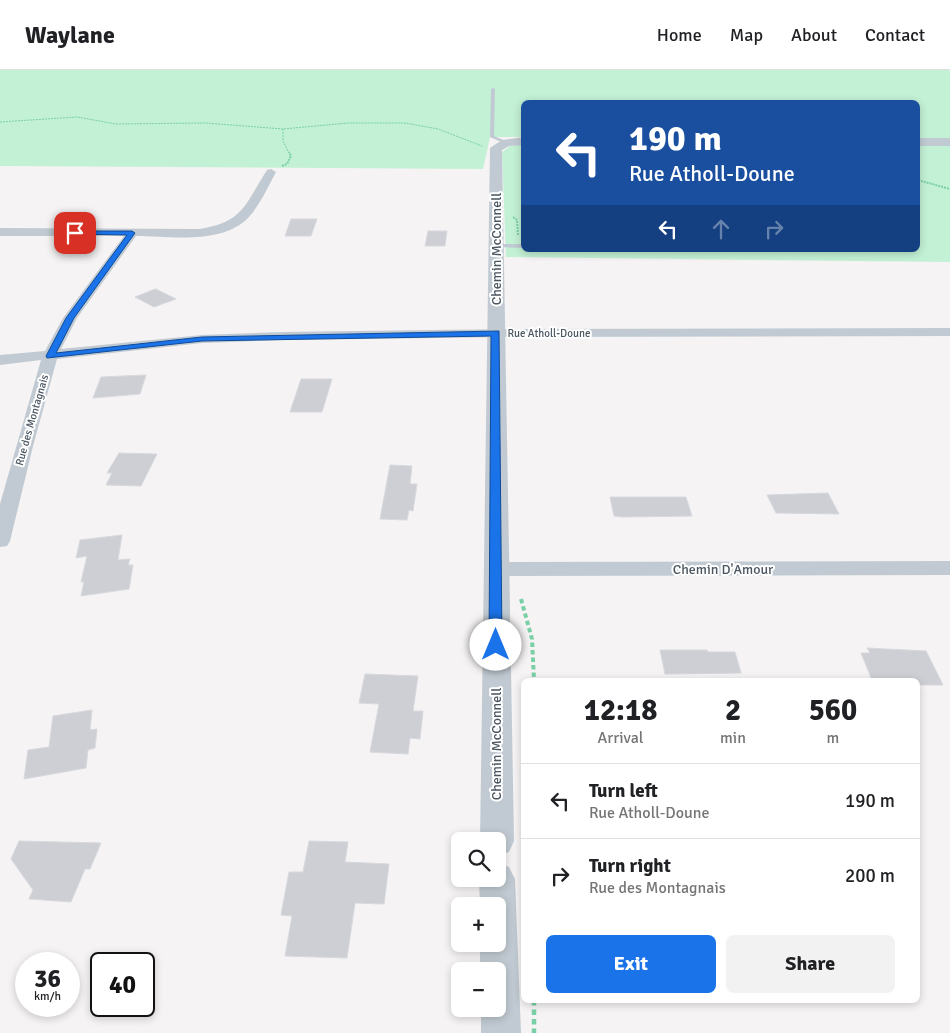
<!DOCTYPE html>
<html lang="en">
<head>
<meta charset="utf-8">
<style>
	:root { --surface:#fff; --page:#f2f2f2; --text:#202124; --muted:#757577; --line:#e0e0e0; --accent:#1a73e8 }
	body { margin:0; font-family:Signika,sans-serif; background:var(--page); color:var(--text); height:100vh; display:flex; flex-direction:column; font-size:19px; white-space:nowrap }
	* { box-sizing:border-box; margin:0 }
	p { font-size:16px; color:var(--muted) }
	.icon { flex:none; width:28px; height:28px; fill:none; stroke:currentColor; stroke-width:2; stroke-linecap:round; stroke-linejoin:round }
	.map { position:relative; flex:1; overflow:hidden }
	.panel { position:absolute; left:521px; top:608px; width:399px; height:325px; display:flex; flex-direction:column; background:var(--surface); border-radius:8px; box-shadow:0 2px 8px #0003 }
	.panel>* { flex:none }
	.guide { position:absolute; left:521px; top:30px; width:399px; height:152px; border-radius:8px; box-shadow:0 2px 8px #0003; background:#1a4fa0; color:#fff; overflow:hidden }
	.controls { position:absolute; left:451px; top:762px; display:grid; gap:10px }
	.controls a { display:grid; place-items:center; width:55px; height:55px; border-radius:8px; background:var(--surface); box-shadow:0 2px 8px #0003; font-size:25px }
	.speed { position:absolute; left:15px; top:882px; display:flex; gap:10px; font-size:25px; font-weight:700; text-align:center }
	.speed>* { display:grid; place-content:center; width:65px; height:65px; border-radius:50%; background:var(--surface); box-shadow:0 2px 8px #0003; line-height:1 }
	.speed small { font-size:12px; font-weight:400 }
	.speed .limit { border:2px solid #111; border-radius:8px; background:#fff; color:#111 }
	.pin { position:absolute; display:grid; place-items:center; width:42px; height:42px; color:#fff; margin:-21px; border-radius:10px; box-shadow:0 2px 8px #0006 }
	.me { position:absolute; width:55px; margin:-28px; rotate:0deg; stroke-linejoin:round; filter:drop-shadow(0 0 4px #0008) }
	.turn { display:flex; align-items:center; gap:18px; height:105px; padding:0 25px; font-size:22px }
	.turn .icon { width:65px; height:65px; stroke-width:2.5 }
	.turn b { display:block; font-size:35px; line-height:42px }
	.lanes { display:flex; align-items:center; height:48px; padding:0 25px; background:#0003; justify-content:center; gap:25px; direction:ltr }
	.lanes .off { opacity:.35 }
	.eta { display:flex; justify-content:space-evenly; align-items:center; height:85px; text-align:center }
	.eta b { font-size:30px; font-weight:800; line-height:35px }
	.button { display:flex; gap:10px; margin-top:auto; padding:10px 25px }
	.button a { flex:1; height:58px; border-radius:8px; background:var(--accent); color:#fff; font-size:20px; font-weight:800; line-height:58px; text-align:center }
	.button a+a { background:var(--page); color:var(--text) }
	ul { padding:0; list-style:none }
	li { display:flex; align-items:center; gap:15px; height:75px; padding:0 25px; border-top:1px solid var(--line) }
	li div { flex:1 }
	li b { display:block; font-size:19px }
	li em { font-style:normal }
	header { display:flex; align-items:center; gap:30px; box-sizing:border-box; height:70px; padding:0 25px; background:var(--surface); border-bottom:1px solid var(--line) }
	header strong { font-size:24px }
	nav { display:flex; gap:28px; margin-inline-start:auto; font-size:18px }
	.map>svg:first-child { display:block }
	.green { fill:#c3f1d5 }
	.building { fill:#cdcfd5; stroke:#d7d9de }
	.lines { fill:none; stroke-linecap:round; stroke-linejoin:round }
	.path-far3 { stroke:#7ad0a6; stroke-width:1; stroke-dasharray:2 1; stroke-linecap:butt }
	.path-far2 { stroke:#7ad0a6; stroke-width:2; stroke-dasharray:2 1; stroke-linecap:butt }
	.path-far1 { stroke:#7ad0a6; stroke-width:4; stroke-dasharray:4.5 3; stroke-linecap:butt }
	.path { stroke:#7ad0a6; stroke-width:4.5; stroke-dasharray:5.5 4; stroke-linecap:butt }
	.service { fill:#c1cad2; fill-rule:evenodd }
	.minor { fill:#c1cad2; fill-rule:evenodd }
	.tertiary { fill:#c1cad2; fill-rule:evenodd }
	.route { fill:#1a73e8; stroke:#114b97 }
	.labels { text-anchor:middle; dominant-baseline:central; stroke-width:4; stroke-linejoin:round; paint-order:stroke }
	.far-street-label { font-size:11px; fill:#4a5661; stroke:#fff }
	.street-label { font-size:14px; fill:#4a5661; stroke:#fff }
</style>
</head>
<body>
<header>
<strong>Waylane</strong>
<nav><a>Home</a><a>Map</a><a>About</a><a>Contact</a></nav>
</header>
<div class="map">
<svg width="950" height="963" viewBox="0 0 950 963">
	<rect width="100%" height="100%" fill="#f5f3f3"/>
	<path class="green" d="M0,0h950v68h-32v-36h-394v35h-34l-7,32 -483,-3z
		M524,74v106h394v-106l32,1v117l-444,-5 -4,-105 8,-6z"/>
	<path class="building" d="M291,149h26l-6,17h-26z
		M428,161h19l-2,15h-20z
		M155,219h1l20,10 -22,8 -19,-10z
		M146,305l-6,19 -47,4 8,-21z
		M301,309h31l-10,33h-32z
		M119,383l38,1 -16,32 -35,-1 6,-12h-5z
		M390,395l22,1 -2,18h7l-4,27 -4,-1 -2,10 -27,-1z
		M828,423l11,21 -63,-1 -9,-18z
		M610,427h76l6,19 -69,1 -9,-1z
		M122,465l-4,25 12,-1 -2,6h5l-4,24 -48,7 3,-14h-3l6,-26 -11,2 4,-18z
		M867,578l59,3 17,34h-25v-5h-46l-11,-27h9z
		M660,580h47l1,2h27l6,21 -76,1z
		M365,604l53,2 -5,35h10l-3,28 -10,-1 -2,16 -38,-2 9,-48 -20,-1z
		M92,640l-2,20 7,-1 -2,19 -7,2 -2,18 -62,11 4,-29 21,-3 4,-31z
		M19,771l82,2 -11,26h-5l-14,33 -42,-3 4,-9 -22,-31z
		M309,771l39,1 -3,20 44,2 -5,40 -29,-1 -8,55 -62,-2 7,-40 -11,-1 8,-43h14z"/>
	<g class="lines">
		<path class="path-far3" d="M0,52l77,-5 39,7 89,-1 78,6 65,-6h57l33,6 44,17
			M283,59v12l6,12"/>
		<path class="path-far2" d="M282,96l5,-2 4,-8 -2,-4
			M918,110l32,9
			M513,147l4,3 1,16"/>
		<path class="path-far1" d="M521,529l11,40 2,41"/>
		<path class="path" d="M534,930v33"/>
		<path class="service" d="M493,18l2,1 -1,47 14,6 -2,2 -16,-7 1,-48z
			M495,174h29v4l-31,-1 -1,-1z"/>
		<path class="minor" d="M271,99l5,3c-8,15 -16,33 -28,46 -27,27 -78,18 -112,18l-59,82 -16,31 141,-14 81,-3 227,-3 440,-1v8l-440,1 -227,3 -81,3 -145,16 -24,87 -23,95 -3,5 -7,1v-43l41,-144 -41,5v-10l45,-4 18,-33 61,-82h-124v-8l199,1c45,-7 46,-25 68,-59z
			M950,491v14l-455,1 -7,-2 -3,-5 3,-5 7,-2z"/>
		<path class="tertiary" d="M524,67v8l-15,1 -7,4 12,691 -5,11 -11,4v-15h-18l10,-693 12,-8z
			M918,68h32v8h-32z
			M498,793l11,4 6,12 6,154h-40v-24h17v-38h-18v-27h18v-38h-18l-1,-27h19z"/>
	</g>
	<path class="route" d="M75,161h57l3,2 -61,85 -18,35 146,-16 297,-6 3,314 -2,3h-9l-2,-3 2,-309 -289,5 -155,17 -1,-2 20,-38 61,-83 -54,-1v-3z"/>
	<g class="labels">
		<g class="far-street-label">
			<text x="549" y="263">Rue Atholl-Doune</text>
			<text transform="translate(32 350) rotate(-74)">Rue des Montagnais</text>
		</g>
		<g class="street-label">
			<text transform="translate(496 179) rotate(-90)">Chemin McConnell</text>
			<text x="723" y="499">Chemin D'Amour</text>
			<text transform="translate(496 674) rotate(-90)">Chemin McConnell</text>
		</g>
	</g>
</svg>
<div class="controls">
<a><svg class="icon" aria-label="search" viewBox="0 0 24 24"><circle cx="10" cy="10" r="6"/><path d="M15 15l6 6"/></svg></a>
<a>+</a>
<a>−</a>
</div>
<div class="speed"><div>36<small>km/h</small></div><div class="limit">40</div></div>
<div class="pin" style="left:75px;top:163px;background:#d93025"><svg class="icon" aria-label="arrive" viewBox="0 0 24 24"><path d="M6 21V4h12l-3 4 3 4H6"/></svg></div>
<svg class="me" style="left:496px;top:575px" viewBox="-20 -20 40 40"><circle r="19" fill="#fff"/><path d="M0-13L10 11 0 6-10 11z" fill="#1a73e8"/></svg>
<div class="guide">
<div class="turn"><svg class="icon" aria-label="left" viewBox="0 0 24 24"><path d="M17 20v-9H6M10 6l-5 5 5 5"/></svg><div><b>190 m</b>Rue Atholl-Doune</div></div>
<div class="lanes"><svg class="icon" aria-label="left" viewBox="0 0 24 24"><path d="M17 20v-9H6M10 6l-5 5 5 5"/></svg><svg class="icon off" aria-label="ahead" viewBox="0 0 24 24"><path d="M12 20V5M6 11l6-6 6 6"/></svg><svg class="icon off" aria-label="right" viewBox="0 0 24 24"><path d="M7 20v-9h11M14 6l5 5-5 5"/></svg></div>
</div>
<section class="panel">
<div class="eta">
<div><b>12:18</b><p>Arrival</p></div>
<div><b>2</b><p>min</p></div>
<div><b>560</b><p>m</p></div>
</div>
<ul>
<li><svg class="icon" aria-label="left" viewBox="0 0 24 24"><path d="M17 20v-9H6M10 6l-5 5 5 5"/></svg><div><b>Turn left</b><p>Rue Atholl-Doune</p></div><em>190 m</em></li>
<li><svg class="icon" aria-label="right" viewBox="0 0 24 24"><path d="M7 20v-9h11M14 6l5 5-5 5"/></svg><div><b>Turn right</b><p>Rue des Montagnais</p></div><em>200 m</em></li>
</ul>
<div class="button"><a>Exit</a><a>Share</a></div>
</section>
</div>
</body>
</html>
